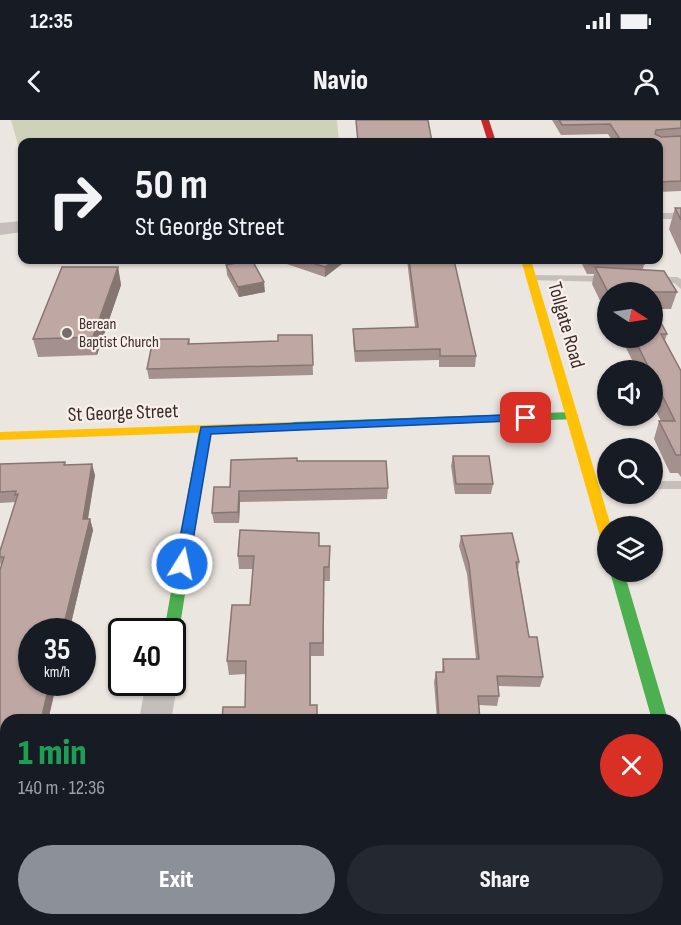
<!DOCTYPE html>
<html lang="en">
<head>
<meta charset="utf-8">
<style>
	:root { --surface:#171b24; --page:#242831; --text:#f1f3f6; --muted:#9ea1a6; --accent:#8c9099 }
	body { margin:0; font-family:"Sofia Sans Condensed",sans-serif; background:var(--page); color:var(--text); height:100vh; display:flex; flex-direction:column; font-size:22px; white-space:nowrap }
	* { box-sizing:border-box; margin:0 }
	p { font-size:20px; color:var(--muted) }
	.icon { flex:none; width:33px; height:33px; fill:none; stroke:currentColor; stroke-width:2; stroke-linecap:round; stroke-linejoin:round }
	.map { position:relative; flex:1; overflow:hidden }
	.drawer { position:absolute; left:0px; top:594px; width:681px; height:212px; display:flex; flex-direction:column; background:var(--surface); border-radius:18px 18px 0 0; box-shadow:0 2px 4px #0004 }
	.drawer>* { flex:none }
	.banner { position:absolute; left:18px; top:18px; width:645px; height:126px; border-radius:12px; box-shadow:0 2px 4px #0004; background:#171b24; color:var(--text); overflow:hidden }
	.needle { width:39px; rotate:102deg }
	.fabs { position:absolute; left:597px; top:162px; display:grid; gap:12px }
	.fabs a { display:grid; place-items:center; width:66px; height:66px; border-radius:50%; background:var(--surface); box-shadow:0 2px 4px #0004; font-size:30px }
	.speed { position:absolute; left:18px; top:498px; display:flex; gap:12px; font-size:30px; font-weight:700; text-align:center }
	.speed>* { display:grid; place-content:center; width:78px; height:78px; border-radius:50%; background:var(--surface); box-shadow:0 2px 4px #0004; line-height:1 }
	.speed small { font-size:15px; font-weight:400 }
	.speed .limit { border:3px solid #111; border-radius:9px; background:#fff; color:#111 }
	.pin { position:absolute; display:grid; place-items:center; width:51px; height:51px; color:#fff; margin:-26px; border-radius:12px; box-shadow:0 3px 9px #0006 }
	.me { position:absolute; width:66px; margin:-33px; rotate:10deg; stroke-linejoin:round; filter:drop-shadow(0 0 4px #0008) }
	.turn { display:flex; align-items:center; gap:21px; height:126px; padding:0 18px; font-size:27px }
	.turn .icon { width:78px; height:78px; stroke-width:2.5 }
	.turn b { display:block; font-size:42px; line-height:51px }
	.round { display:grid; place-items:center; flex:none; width:63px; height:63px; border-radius:32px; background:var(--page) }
	.headline { display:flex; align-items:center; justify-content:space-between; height:102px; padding:0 18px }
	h1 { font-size:36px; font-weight:800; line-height:45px; color:#1e9e55 }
	.cta { display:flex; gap:12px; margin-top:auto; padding:12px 18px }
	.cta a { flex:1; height:69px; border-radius:36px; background:var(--accent); color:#fff; font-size:24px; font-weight:800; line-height:69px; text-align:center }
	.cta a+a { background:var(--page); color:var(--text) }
	.status { display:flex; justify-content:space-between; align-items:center; height:42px; padding:0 30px; background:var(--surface); direction:ltr }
	.status svg { height:16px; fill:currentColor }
	header { display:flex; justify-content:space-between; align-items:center; height:78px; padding:0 18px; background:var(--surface); font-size:27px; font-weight:800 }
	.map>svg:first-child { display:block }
	.green { fill:#cfd1bb }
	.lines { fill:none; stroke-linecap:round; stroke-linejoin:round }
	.lane { fill:#c5beba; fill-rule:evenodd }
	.street { fill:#c5beba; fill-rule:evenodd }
	.fast { fill:#4caf50; fill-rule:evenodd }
	.slow { fill:#ffc107; fill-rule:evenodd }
	.jam { fill:#c62828; fill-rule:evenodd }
	.wall { fill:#a4908c }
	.shaded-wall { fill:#867672 }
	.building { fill:#bfa8a3; stroke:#867672; stroke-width:1.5 }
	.route { fill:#1a73e8; stroke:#114b97; stroke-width:1.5 }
	.poi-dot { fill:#766c69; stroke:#f9efe8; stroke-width:2 }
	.labels { text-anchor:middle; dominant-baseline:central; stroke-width:4.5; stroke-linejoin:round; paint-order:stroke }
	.far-poi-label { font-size:16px; fill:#362b28; stroke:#f9efe8; text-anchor:start }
	.street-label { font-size:20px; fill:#362b28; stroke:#f9efe8 }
</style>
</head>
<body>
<div class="status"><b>12:35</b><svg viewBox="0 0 49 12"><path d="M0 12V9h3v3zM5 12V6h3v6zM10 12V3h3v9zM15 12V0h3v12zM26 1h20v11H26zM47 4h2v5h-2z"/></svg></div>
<header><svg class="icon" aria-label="back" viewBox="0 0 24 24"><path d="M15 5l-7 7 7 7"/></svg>Navio<svg class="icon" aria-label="person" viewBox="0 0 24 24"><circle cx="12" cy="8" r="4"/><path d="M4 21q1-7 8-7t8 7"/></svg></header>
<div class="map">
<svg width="681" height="805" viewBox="0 0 681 805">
	<rect width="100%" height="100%" fill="#ece6e1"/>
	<path class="green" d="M11,0h326l2,22h-317v17z"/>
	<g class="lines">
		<path class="lane" d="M658,93h23v6h-23z
			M532,155l78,1 5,3 -5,3 -82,-2v-4z
			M677,157l4,2v10l-7,-6h-21l-5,-3 5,-3z
			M652,361h29v8h-29z"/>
		<path class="street" d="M22,101v11l-22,3v-12z
			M173,553l5,9 -7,38h-32l7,-38h26z
			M102,800h38l-1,5h-38z"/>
		<path class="fast" d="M572,292l4,1 2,3 -2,3 -284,11 -6,-4 6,-4z
			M205,306l6,4 -32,202 -7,6v-6h-8l35,-202z
			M610,452h14l44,148h-16z
			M675,641l6,2v34l-6,-2z"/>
		<path class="slow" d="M521,140h10l80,266h-3v19l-7,-5z
			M292,302l6,4 -2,3 -296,11v-8z"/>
		<path class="jam" d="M481,0h8l7,22h-8z"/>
	</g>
	<path class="wall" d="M552,0h129v71l-23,1v-50h-45l-5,-8 -47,1z
		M675,88h6v47l-12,-26z
		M284,140h63l-22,17 -41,-14z
		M407,140h47l5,22 17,74 -1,11h-36v-7l-84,2 -2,-22v-11l62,-2z
		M580,140h62l2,4 -1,5 34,23 -6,17h-17l13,25 -2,6 16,31v106l-3,-4h-8l-16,-34 5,-18h2l-9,-17v-34h-15l-16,-32h31v-46h-44v19h-3l-13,-27 2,-10h-7z
		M226,145l39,27 -26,5 -12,-22z
		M118,147l3,18 -24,70 -59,2 -5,-18z
		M312,215l1,40 -164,4 -2,-10 42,-30 1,5 88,-3z
		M453,336l40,28 -2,10h-36l-4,-28z
		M297,341l91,27 -1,11 -147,3 -1,21h-25l-2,-10 18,-26z
		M65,342l1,3 29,10 -7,44h2l3,11 -24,102h-37l25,50 -9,38h-42v170l-6,25 1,-349 -1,-4v-11l16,-49 -16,1v-39z
		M461,416l58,26 -1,8 11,67 14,40 -3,10 -42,-1 1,10 -2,10 -18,-1 1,15h-43l-3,-38 2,-10h6l1,-13h33l-9,-85 -8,-28z
		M319,426h11v35h-6v75h-13v49l-66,2 1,-33 -17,1 -2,-14 23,-56 3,-36h-14l-1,-13z
		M541,800h45l1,2 15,3h-60z"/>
	<path class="shaded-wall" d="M335,140h12l-22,17v-10z
		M118,147l3,18 -24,70 -4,-18z
		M264,162l1,10 -26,5 -1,-10z
		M92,344l3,11 -9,55 -3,-11z
		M239,371l1,11 -1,21 -1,-11z
		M90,399l3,11 -24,102h-7z
		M50,562h7l-9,38h-7z
		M6,702v32l-6,3v-12z
		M6,737v33l-6,25v-34z"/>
	<path class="building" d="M356,0h72l4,22h-74z
		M559,0h122v8l-25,2 -1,4 6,3 20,-1v45l-23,1v-40h-36l-12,-18 -48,1z
		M675,88h6v12z
		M252,140l12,22 -26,5 -12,-22z
		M303,140h32l-10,7z
		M409,140h45l5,22 17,74h-36v-7l-85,2 -2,-22 65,-2z
		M587,140h55l2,4h-55z
		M62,147h56l-25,70 -60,2z
		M595,147l69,4 13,21h-69z
		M652,186l15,28h-6l20,37v84h-5l-17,-34h16l-23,-46v-5h-2l-16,-32h18z
		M278,215h34l1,30 -166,4 6,-30h36l-1,5 90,-3z
		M453,336h36l4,28h-37z
		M297,338v3h89l2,27 -149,3 -1,21 -26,1 2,-26h16l1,-27z
		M65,342l-1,3 28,-1 -9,55h7l-28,113h-30v50h18l-9,38h-35v102l-6,23v-275l4,-13h-4v-6l18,-57 -3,1 1,-4 -16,1v-28z
		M240,410l79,3v13h11l-1,21h-5l-1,76h-13v62h7v15h-95l1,-13h22l1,-46h-19l5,-56h18l4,-49h-16z
		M512,413l7,29h-3l13,75h8l6,40 -46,-1 2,20h-21l2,24h-41l-3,-48h8l-1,-13h36l-10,-95 -8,-28z
		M0,734h6v3l-6,24z
		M205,800h105v5h-106z
		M546,800h40l1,2 14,1 1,2h-56z"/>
	<path class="route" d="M526,294l6,4 -2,2 -319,14 -22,130 -7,6 -7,-6 26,-137z"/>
	<circle class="poi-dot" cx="67" cy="213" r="6"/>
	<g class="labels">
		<g class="far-poi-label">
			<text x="79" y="204">Berean<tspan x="79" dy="18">Baptist Church</tspan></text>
		</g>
		<g class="street-label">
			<text transform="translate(566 205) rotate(74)">Tollgate Road</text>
			<text transform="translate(123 293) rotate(-2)">St George Street</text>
		</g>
	</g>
</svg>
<div class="fabs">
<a><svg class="needle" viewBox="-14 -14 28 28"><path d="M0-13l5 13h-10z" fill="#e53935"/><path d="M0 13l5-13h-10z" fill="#9ea1a6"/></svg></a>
<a><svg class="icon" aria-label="sound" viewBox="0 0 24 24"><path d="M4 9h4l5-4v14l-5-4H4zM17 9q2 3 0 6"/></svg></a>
<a><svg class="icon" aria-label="search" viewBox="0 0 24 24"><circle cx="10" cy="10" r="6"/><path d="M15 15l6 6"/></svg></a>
<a><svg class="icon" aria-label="layers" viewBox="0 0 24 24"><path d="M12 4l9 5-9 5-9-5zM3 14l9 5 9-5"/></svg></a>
</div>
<div class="speed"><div>35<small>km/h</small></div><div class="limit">40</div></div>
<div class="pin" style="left:526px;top:298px;background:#d93025"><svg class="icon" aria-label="arrive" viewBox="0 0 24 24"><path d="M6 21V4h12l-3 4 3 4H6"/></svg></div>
<svg class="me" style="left:182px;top:444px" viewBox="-20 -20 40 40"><circle r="17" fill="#1a73e8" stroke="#fff" stroke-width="3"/><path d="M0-11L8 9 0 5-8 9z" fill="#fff"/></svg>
<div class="banner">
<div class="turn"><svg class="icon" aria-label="right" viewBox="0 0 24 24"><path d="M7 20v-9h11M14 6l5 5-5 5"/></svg><div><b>50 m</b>St George Street</div></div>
</div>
<section class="drawer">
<div class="headline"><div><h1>1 min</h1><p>140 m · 12:36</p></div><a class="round" style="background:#d93025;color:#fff"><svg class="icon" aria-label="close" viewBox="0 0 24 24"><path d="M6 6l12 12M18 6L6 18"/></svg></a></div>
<div class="cta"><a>Exit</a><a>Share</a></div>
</section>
</div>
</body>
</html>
